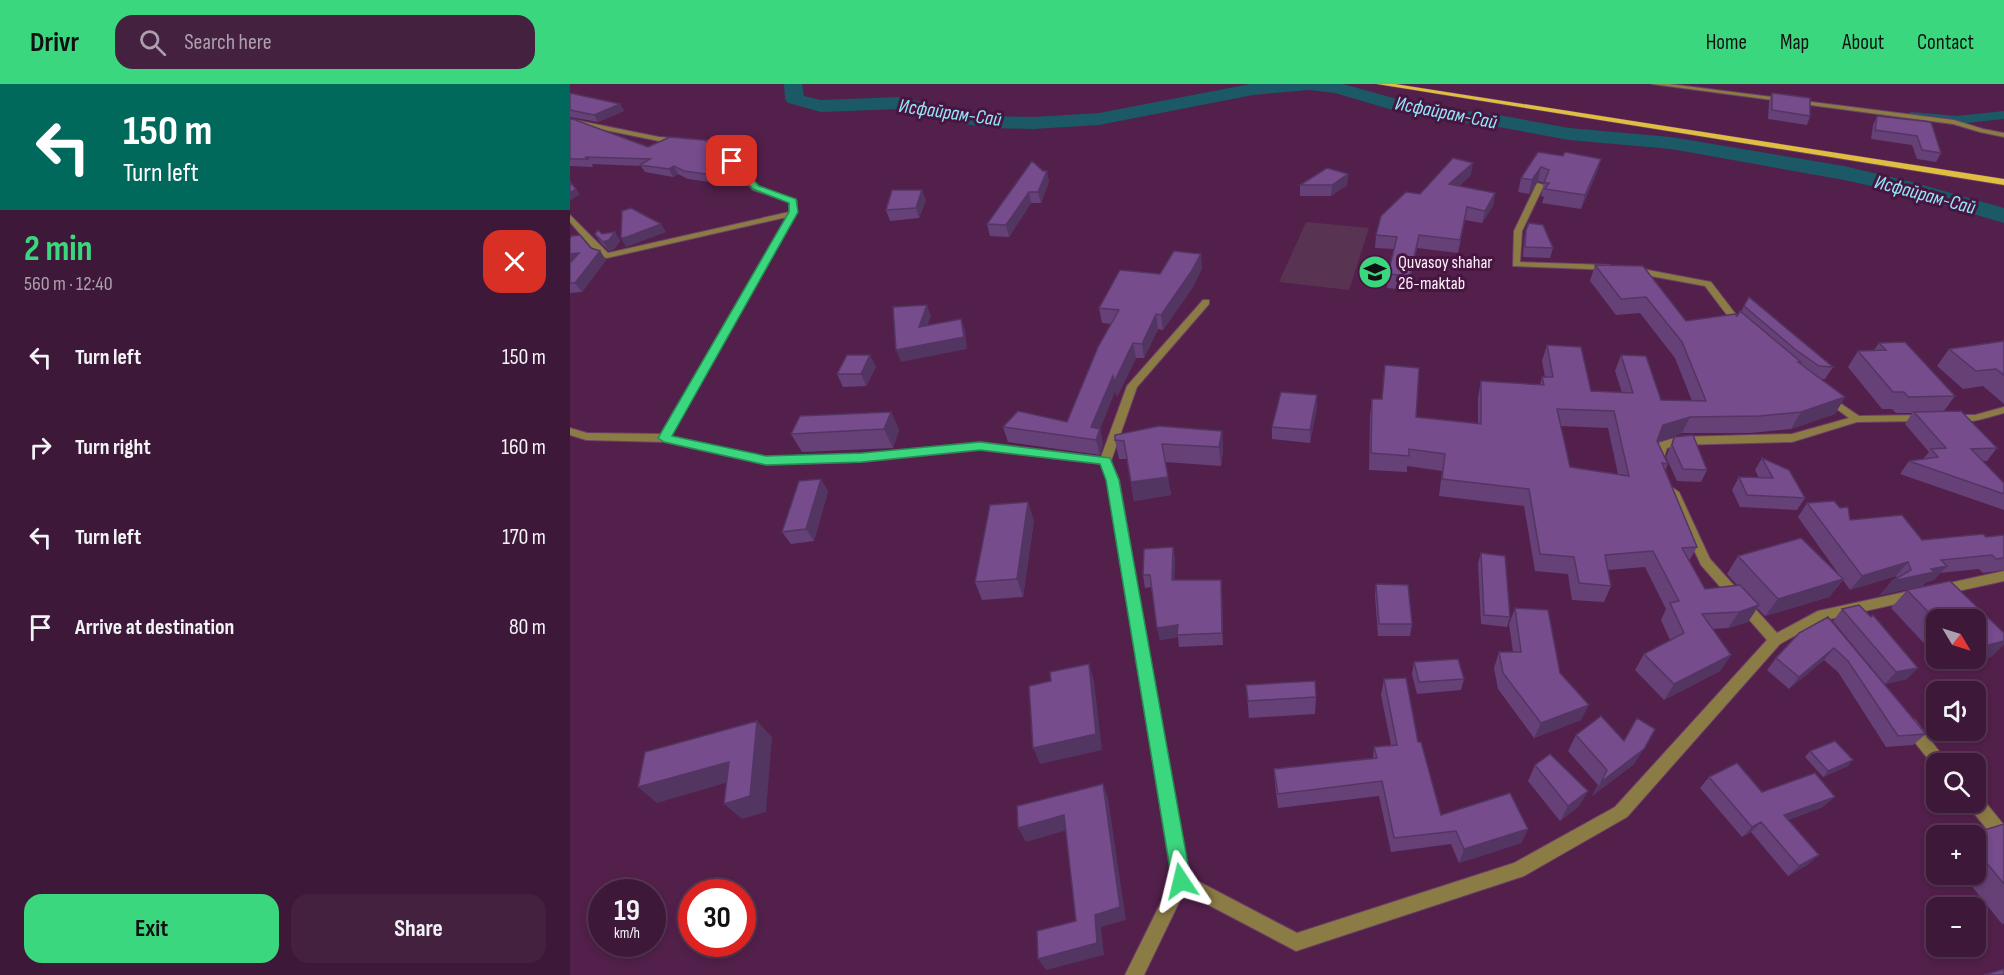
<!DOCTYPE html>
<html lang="en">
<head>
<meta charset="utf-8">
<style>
	:root { --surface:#3e1838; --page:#452140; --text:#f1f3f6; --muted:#ada0ae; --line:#573753; --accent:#3bd77e }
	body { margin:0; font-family:"Sofia Sans Condensed",sans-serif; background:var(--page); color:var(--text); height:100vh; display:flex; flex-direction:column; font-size:22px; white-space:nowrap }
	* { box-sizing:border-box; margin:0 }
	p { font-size:20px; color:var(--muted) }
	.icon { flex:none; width:33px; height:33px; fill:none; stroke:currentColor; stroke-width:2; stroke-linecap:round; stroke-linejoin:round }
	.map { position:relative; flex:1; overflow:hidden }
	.details { display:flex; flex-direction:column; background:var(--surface); width:570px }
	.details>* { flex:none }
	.top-card { background:#00695c; color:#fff; overflow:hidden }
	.needle { width:39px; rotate:128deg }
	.fabs { position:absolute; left:1356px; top:525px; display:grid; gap:12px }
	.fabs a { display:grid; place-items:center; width:60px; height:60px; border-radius:12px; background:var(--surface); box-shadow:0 3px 9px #0003,0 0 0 2px var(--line); font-size:30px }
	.speed { position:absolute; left:18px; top:795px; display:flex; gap:12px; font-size:30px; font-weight:700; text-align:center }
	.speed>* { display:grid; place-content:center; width:78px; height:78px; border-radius:50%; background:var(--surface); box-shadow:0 3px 9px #0003,0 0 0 2px var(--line); line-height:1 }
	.speed small { font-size:15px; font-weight:400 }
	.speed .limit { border:9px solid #d22; background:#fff; color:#111 }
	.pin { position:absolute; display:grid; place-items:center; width:51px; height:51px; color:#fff; margin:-26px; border-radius:12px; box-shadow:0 3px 9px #0006 }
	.me { position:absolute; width:66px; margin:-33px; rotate:350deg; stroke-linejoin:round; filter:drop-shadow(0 0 4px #0008) }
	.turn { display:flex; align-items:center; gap:21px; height:126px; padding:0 24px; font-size:27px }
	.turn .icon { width:78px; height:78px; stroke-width:2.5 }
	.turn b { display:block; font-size:42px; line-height:51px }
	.round { display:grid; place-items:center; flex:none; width:63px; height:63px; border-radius:18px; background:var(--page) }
	.overview { display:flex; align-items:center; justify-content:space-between; height:102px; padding:0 24px }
	h1 { font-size:36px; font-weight:700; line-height:45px; color:var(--accent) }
	.cta { display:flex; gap:12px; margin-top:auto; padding:12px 24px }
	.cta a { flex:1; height:69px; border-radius:18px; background:var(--accent); color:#111; font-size:24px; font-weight:700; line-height:69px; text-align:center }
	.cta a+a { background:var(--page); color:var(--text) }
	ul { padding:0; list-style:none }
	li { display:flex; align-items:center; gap:18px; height:90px; padding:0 24px }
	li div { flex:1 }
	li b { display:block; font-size:22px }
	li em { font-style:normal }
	header { display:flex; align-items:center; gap:36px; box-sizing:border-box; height:84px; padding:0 30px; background:var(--accent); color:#111 }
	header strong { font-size:28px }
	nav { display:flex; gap:33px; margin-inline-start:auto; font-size:21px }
	.search { width:420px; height:54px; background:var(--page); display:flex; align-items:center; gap:15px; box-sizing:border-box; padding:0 21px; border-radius:18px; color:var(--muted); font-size:22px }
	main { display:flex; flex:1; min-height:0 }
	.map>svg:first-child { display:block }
	.green { fill:#593352 }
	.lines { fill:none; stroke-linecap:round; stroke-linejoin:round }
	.canal { fill:#1a5965; fill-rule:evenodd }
	.river { fill:#1a5965; fill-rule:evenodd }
	.minor-casing { stroke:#6d4167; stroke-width:2 }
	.primary-casing { stroke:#6d4167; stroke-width:1 }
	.minor { fill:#8b7b45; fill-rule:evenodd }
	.primary { fill:#e0be42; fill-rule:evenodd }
	.wall { fill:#654178; fill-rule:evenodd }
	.shaded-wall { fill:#533562 }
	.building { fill:#764c8c; stroke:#533562; stroke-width:1.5; fill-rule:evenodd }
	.route { fill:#3bd77e; stroke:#268c52; stroke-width:1.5 }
	.labels { text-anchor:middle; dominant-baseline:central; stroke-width:6; stroke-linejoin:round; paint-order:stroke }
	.far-poi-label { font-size:18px; fill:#fdf0fa; stroke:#461540; text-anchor:start }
	.far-water-label { font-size:20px; font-style:italic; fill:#95e7f9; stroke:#461540 }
</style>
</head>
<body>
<header>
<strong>Drivr</strong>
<div class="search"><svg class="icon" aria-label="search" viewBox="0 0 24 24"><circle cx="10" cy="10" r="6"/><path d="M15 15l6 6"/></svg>Search here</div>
<nav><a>Home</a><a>Map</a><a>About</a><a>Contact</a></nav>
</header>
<main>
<section class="details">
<div class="top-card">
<div class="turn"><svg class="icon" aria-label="left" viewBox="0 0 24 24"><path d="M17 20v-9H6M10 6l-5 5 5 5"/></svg><div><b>150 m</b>Turn left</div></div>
</div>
<div class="overview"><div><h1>2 min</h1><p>560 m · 12:40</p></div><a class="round" style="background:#d93025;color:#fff"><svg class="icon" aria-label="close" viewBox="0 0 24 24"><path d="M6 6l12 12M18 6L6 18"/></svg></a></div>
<ul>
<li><svg class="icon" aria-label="left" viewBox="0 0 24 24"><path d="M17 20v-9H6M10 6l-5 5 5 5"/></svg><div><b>Turn left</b></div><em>150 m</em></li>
<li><svg class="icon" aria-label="right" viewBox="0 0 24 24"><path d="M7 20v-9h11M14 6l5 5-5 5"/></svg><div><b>Turn right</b></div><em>160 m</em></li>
<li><svg class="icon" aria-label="left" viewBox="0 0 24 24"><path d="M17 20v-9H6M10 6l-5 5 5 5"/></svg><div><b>Turn left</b></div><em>170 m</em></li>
<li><svg class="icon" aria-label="arrive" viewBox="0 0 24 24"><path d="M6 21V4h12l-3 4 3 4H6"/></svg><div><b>Arrive at destination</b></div><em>80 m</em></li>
</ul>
<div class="cta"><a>Exit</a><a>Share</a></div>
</section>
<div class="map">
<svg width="1434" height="891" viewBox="0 0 1434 891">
	<rect width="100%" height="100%" fill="#52204b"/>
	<path class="green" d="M736,138l63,6 -20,62 -70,-8z"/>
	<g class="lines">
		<path class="canal" d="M1434,27v8l-47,5 -46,-4 -6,-4 6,-4 46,4z"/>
		<path class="river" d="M214,0h18l2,12 17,4 80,-3 63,15 29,4 40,1 66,-4 151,-29h93l72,20 89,12 65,12 102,9 173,29 68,16 92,26v15l-106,-31 -54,-12 -173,-31 -102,-9 -65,-12 -91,-12 -78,-23 -26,-3 -56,5 -154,30 -66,4 -40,-1 -29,-4 -63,-15 -80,3 -33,-9 -3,-4z"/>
		<defs>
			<path id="minor" d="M1082,0h17l285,36 29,9 21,4v4l-24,-5 -27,-8z
				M0,35l89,18 49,4 13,6 38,39 38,15v12l-126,223 95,21 96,-3 118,-12 121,15 26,-71 76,-86h6v4l-72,83 -26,74 8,19 69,396 109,57 217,-70 101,-56 152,-167 -66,-75 -34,-73 2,-3 4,-1 6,4 31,67 67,74 41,-22 96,-21 5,1 1,4 -1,4 -5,1 -93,21 -41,23 -153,173 -103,59 -228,75 -112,-59 -40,83h-19l47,-95 -65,-400 -6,-16 -121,-14 -118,12 -96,3 -102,-23 -78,-2 -16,-5v-7l17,5 74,1 126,-217 -180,41 -8,-2 -29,-34v-7l38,38 181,-41v-10l-36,-12 -36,-41 -12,-5 -46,-3 -89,-18z
				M967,99l7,2 -22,46 -2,31 89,3 4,3 -1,2 -99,-4 1,-35z
				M1062,183l79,15 33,43 -2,2h-6l-31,-41 -76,-14 -1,-2z
				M1257,310l32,22 64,-1 5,3 -5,3 -66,1 -65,20 -114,3 -11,3 -3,9 2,5 -6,4 -4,-1 -4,-8 6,-14 19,-6 115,-3 57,-16 -26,-19v-4z
				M1434,323v6c-15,4 -45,15 -57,5l5,-3h23z
				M1434,487v10l-64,14 -5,-1 -1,-4 1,-4 5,-1z
				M1340,634l5,2 34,44h-13v5l-31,-39 -2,-5 2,-5z
				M1406,711l5,2 23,28v20l-6,-2 -29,-36 -2,-5h9z"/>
			<path id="primary" d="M807,0h18l609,95v6z"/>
		</defs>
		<use href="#minor" class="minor-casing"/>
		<use href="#primary" class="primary-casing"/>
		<use href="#minor" class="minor"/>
		<use href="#primary" class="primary"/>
	</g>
	<path class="wall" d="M0,9l50,11 4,7 -26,11 -28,-5v1z
		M1202,9l38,23 -3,9 -39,-6 1,-17z
		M1307,32l54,6 10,31 -5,9 -19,-3 -5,-14 -41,-6 2,-14z
		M0,34l78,29 69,5 4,7 -3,1 3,7h-2l16,8 4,8 -1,3 -50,-7 -10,-5 -5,3 -28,-5 -4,-6 -49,-2 1,3 -23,-1z
		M968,68l25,4 38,3 -4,13 -16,37 -39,-6 2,-6 -3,-1 3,-13 -6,-2 -9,13 -11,-2 3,-14z
		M462,77l17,20 -8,22h-10l-22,34 -19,-1 -3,-12z
		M778,90l-1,11 -16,11h-31v-11z
		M901,91l-12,11 36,7 -2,13 -11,17 -17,-3 -7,33 -41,-5 -9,42 -21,-2 1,-14 6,-25 -19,-1 1,-13 44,-41z
		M356,116l-7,18 -29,3 -4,-11z
		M956,146l27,18 -3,10 -27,-1 1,-17z
		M45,148l5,9 -6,8 -5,2 -8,-8 -6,-9z
		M0,154l21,10 9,3 6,9 -24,32 -12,1z
		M1025,181l91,56 51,-5 4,-4 3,-6 89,61 -8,12h-4l24,18 -10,17 -44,15 -40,4h-69l-25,9 11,22 -3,7 32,76 -8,14 16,28 32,-4 -10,-11 11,-18 102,20 -42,-59 9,-14 43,17 72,20 64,-3 18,-2v35l-21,3 -4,-4 -39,4 -6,7 -8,2 -4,4 -42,9 12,-14 5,-2 -1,-3 -46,14 -7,-10 -14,17 -64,19 -8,-8 -9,14 -20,6 -15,1 18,26 -11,16 -56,29 -29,-30 9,-16 26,-14 -9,-20 5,-11 -21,-42 -37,3 3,16 -7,16 -32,-2 -4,-26 -33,-3 -11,-65 -85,-10 3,-25 -35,-5v6l-38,-2 1,-55 2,-16 44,18 62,6v-26l3,-16 59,4 2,-8h3l-3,-16 5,-16 44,46 31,2 -7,-22 6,-16 40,45 31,1 -17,-43 -35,-45 -24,2 -26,-34zM991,342l47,2 10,46 -48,-7z
		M632,184l-9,19 -30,43 -5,-1 -14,29h-8l-19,39 -2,-6 -15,38 3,15 -3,11 -92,-13 -5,-15 64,-5 44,-98 -9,-1 -3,-15 61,-34z
		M1434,256v64l-21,-18 -20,3 -26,-23 12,-17 54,-8z
		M1309,259l76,53 -11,15 53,37 -10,13h-4l21,22v27l-104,-36 9,-13 14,-2 6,-7 -24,-28 7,-11h-16l-4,-4h-10l-34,-42 10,-16 16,-1z
		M306,283l-10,19 -23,1 -6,-13z
		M747,323l-7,36 -38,-4v-12z
		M321,328l8,18 -6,18 -91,4 -11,-18z
		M652,347l1,19 -2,16 -56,-4 6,33 -37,6 -7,-42h-8l-4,-19z
		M1104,353l33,33 -6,12 -24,-1 -11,-24z
		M1192,374l43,40 -8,12 -57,-3 -8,-17 7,-13 20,1 -4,-8z
		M258,407l-14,50 -23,3 -9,-12z
		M464,436l-11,77 -41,3 -7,-18z
		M603,463l2,12 -1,21 48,12 1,53 -44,2 -1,-10 -18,3 -9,-53 -6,1 -2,-13z
		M911,469l29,64 -3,10 -26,-3 -3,-61z
		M806,500l36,40 -2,12h-32l-3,-40z
		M1337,506l84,67 -44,10 -8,-9h37l-40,-38v36l-45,-48z
		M945,524l45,65 21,47 -47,18 -36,-49 -4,-21 5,-16h14l-4,-28z
		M1272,525l65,70 -22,5 -52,-63z
		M1258,533l98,117 -13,11 -27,2 -48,-75 -14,-12 -35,29 -22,-19 9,-12z
		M844,578l50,17 -3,11 -44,4 -5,-20z
		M814,595l34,63 23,73 87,14 -7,14 -62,20 -8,-19 -60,8 -12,-56 -101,12 -3,-24 -1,-15 99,-11 1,-11 17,-2 -10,-50z
		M676,601l70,12 -1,17 -66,4z
		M1006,651l58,29 -42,32 6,-11 -30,-34z
		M1240,667l38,15 -25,11 -18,-20z
		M965,681l53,26 -9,15 -19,15 -32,-40z
		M1139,693l114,30 -35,13 31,35 -12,10 -19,11 -37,-44 -9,5 -42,-49z
		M1434,740v99l-2,1 -40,-50h14v-38z"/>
	<path class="shaded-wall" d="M50,20l4,7 -26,11 -4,-7z
		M147,68l4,7 -3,1 3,7 -9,3 -4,-8 2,-7z
		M1031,75l-4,13 -16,37 4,-14z
		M903,79l-2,12 -24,22 2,-13z
		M104,82l4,8 -5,3 -4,-8z
		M971,83l-3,14 -9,13 3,-14z
		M477,87l2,10 -8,22 -3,-11z
		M778,90l-1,11 -16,11 1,-11z
		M165,91l4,8 -1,3 -4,-8z
		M6,105l4,5 -10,7v-8z
		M352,106l4,10 -7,18 -3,-10z
		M459,108l2,11 -22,34 -3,-12z
		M925,109l-2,13 -11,17 3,-12z
		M91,140l5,8 -34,13 -6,2 -5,-9z
		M45,148l5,9 -6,8 -5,2 -6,-9z
		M849,151l-2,13 -9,42 2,-14z
		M30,167l6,9 -24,32 -7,-9z
		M9,169l-9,11v-10z
		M631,170l1,14 -9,19 -30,43 -2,-15z
		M357,221l4,11 -8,22 -4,-11z
		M586,230l2,15 -14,29 -2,-14z
		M391,235l4,11 2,19 -66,13 -5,-12z
		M563,259l3,15 -19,39 -2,-6 -15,38 3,15 -3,11 -4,-15 -5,-13 22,-51z
		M300,271l6,12 -10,19 -5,-12z
		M747,311v12l-7,36v-13z
		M1275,313l-10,17 -44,15 10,-17z
		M321,328l8,18 -6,18 -9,-19z
		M1120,333l-8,16 -26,9 7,-17z
		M652,347l1,19 -2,16 -2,-19z
		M598,393l3,18 -37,6 -3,-19z
		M251,395l7,12 -14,50 -8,-12z
		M458,418l6,18 -11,77 -6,-18z
		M603,463l2,12 -1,34 -2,-13z
		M1338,478l-12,14 -46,14 12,-14z
		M1377,482l-13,14 -8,2 -4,4 -42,9 12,-14 39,-12z
		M1273,495l-14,18 -64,19 13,-17z
		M651,496l1,12 1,53 -1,-12z
		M1189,521l-11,17 -20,6 11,-16z
		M608,541v12l-18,3 -3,-12z
		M1434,557v4l-13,12 -44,10 9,-9h20v-10z
		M1264,564l-10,12 -35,29 10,-12z
		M1161,571l-11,16 -56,29 10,-16z
		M519,580l5,17 8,69 -62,14 -7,-16z
		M1348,584l-11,11 -22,5 11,-12z
		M1019,621l-8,15 -47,18 7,-15z
		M187,637l15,16 -6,75 -24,7 -18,-15z
		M1074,665l-10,15 -42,32 9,-14z
		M1283,676l-5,6 -25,11 5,-6z
		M159,678l17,15 -89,26 -19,-16z
		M533,700l5,14 18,122 -25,7 3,28 -58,15 -8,-11 57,-44z
		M1018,707l-9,15 -19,15 8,-15z
		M1265,713l-12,10 -50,18 11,-10z
		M494,731l7,14 -45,13 -8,-14z
		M1191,738l-10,10 -9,5 10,-10z
		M958,745l-7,14 -62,20 5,-14z
		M1249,771l-12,10 -19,11 11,-10z"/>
	<path class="building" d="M0,9l50,11 -26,11 -24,-5z
		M1202,9l38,5v18l-38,-6z
		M1307,32l54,6 10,31 -19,-3 -5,-14 -42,-6z
		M0,34l78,29 22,-10 33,3 7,2 7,10 -7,3 7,4 -9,3 27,13 -1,3 -50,-7 -10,-5 -5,3 -29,-4 10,-6 -65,-2 4,2h-19z
		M968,68l25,4 2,-4 36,7 -16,36 -40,-6 4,-6h-5l5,-13 -8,-3 -9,13 -11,-2z
		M883,74l20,5 -24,21 46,9 -10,18 -18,-4 -7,33 -41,-5 -9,41 -22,-2 9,-37 -21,-2 5,-19 25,-24 14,2z
		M462,77l11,10h4l-9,21h-9l-23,33 -19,-1z
		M757,84l21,6 -16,11h-32z
		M0,98l6,7 -6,4z
		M322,106h30l-6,18 -30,2z
		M61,124l30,16 -34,13 -6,1 1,-27z
		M959,139l14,2 10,23 -28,-1 1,-17z
		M28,146l4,4 13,-2 -6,8 -6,2 -8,-8z
		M10,151l11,13 9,3 -25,32h-5v-20l9,-10 -9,1v-16l2,-2z
		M604,167l27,3 -10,18 -30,43 -5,-1 -14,30 -9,-1 -19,39 -1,-6 -22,51 9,2 -4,11 -93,-13 15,-16 49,11 31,-75 21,-37 -20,-2 21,-38 40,4z
		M1025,181l48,1 43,55 49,-7 2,2 3,-5 61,51h-3l47,35 -44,15 -41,4 -70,1 -27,8 -6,16 11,23 -6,-1 35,84 -15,1 23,41 35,-4 19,20 -20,7 -37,2 29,41 -57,29 -30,-30 40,-21 -14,-30 9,-2 -26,-50 -48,4 6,31 -32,-3 -5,-26 -34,-3 -11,-65 -87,-10 3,-25 -36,-5v7l-38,-3 1,-54h10l3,-34 34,3 -3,49 65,7v-43l63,4 -2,-8h11l-6,-32 34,2 10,44 42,2 -12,-38 25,1 15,44 45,1 -24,-59 -36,-45 -25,2zM987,325l57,2 15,65 -59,-9z
		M1179,213l84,70 -14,-1 -23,-16 -52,-44z
		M357,221l-8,22 42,-8 3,18 -68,13 -3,-43z
		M1434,257v34l-8,-6 -20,2 -27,-22z
		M1335,258l50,54 -47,1 -4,-5h-11l-35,-41 28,-1 -7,-7z
		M277,271h23l-9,19h-24z
		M711,308l36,3 -7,35 -38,-3z
		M1391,327l36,37 -26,1 33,34v11l-95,-33 29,-4 -7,-8 15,-1 -32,-36z
		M321,328l-7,17 -93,5 9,-18z
		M589,342l63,5 -3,16 -57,-3 6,33 -37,5 -7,-41 -9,-1v-5z
		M1123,351l14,35 -24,-1 -11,-24 2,-8z
		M1192,374l27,12 16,28 -58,-3 -8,-18 34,1z
		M251,395l-15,50 -24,3 17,-51z
		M1264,417l6,7 8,-1 2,13 52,-5 20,25 61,-6 3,3 18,-2v23l-8,1 -4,-4 -51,5 6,6 -16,3 3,3 -42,9 19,-11 -3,-8 -46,14 -55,-73z
		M458,418l-11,77 -42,3 15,-77z
		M1231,454l42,41 -65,20 -40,-43z
		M603,463l-1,33h49l1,53 -45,2 1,-10 -21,3 -7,-53h-7l1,-26z
		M911,469l24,3 5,61 -26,-2z
		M1380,497l54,52v8l-28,7v-28h-40l-29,-30z
		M806,500l32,1 4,39h-33z
		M1289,521l12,12 2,-2 45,53 -22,4 -54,-63z
		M945,524l33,2 12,63 29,32 -48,18 -38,-50 -4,-21h22z
		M1258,533l98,117 -28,2 -50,-75 -14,-13 -35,29 -23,-19 23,-25z
		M888,575l6,20 -45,3 -5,-20z
		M519,580l7,70 -63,14 -4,-62 22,-5 -1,-9z
		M836,594l12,64h3l20,73 69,-22 18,36 -64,20 -8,-18 -62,7 -12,-57 -104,13 -4,-25 103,-11 -3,-11 23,-2 -13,-66z
		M745,597l1,16 -68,4 -2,-16z
		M1031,632l23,25 13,-23 18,11 -11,20 -43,33 6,-12 -31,-35z
		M187,637l-7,75 -26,8 5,-42 -91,25 7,-35z
		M1265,657l18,19 -25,11 -18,-20z
		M980,670l38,37 -20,15 -33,-41z
		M1167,679l25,29 53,-19 20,24 -51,18 35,40 -20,11 -38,-44 -9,5 -43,-50z
		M533,700l17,123 -25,8 2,28 -59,16 -1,-28 39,-10 -12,-106 -46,13 -1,-22z
		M1434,740v60l-28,-34v-14h-11z
		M1434,885v6h-20z"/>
	<path class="route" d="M159,76h6l24,26 37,13 2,13 -126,224 94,20 96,-3 118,-11 130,16 9,22 72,401 -3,7 -7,2 -6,-2 -3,-7 -66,-401 -6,-16 -120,-14 -118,12 -96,3 -102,-23 -6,-4 131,-226v-9l-36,-14 -24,-26z"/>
	<defs>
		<symbol id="school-disc" viewBox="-11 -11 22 22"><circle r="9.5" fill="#3bd77e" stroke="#461540"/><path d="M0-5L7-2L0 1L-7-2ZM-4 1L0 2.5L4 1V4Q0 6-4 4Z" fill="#111"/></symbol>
	</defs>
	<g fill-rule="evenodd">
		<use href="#school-disc" x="786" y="169" width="38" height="38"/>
	</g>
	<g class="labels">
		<g class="far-poi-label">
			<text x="828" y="178">Quvasoy shahar<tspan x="828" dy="21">26-maktab</tspan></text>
		</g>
		<g class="far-water-label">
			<text transform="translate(380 29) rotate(8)">Исфайрам-Сай</text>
			<text transform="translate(876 29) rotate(11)">Исфайрам-Сай</text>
			<text transform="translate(1355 111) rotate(15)">Исфайрам-Сай</text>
		</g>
	</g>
</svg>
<div class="fabs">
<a><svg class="needle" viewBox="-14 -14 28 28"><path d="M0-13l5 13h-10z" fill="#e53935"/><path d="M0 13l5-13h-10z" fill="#ada0ae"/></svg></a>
<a><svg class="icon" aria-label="sound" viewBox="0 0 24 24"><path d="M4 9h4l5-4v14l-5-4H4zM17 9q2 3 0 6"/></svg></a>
<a><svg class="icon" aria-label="search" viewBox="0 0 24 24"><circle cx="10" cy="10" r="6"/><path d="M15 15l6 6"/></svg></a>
<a>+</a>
<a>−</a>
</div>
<div class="speed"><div>19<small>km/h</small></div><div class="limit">30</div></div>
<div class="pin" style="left:162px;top:77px;background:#d93025"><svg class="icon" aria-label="arrive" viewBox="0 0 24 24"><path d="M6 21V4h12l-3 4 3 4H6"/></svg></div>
<svg class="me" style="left:611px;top:797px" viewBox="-20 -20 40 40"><path d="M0-17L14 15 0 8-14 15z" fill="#3bd77e" stroke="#fff" stroke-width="4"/></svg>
</div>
</main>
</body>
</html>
